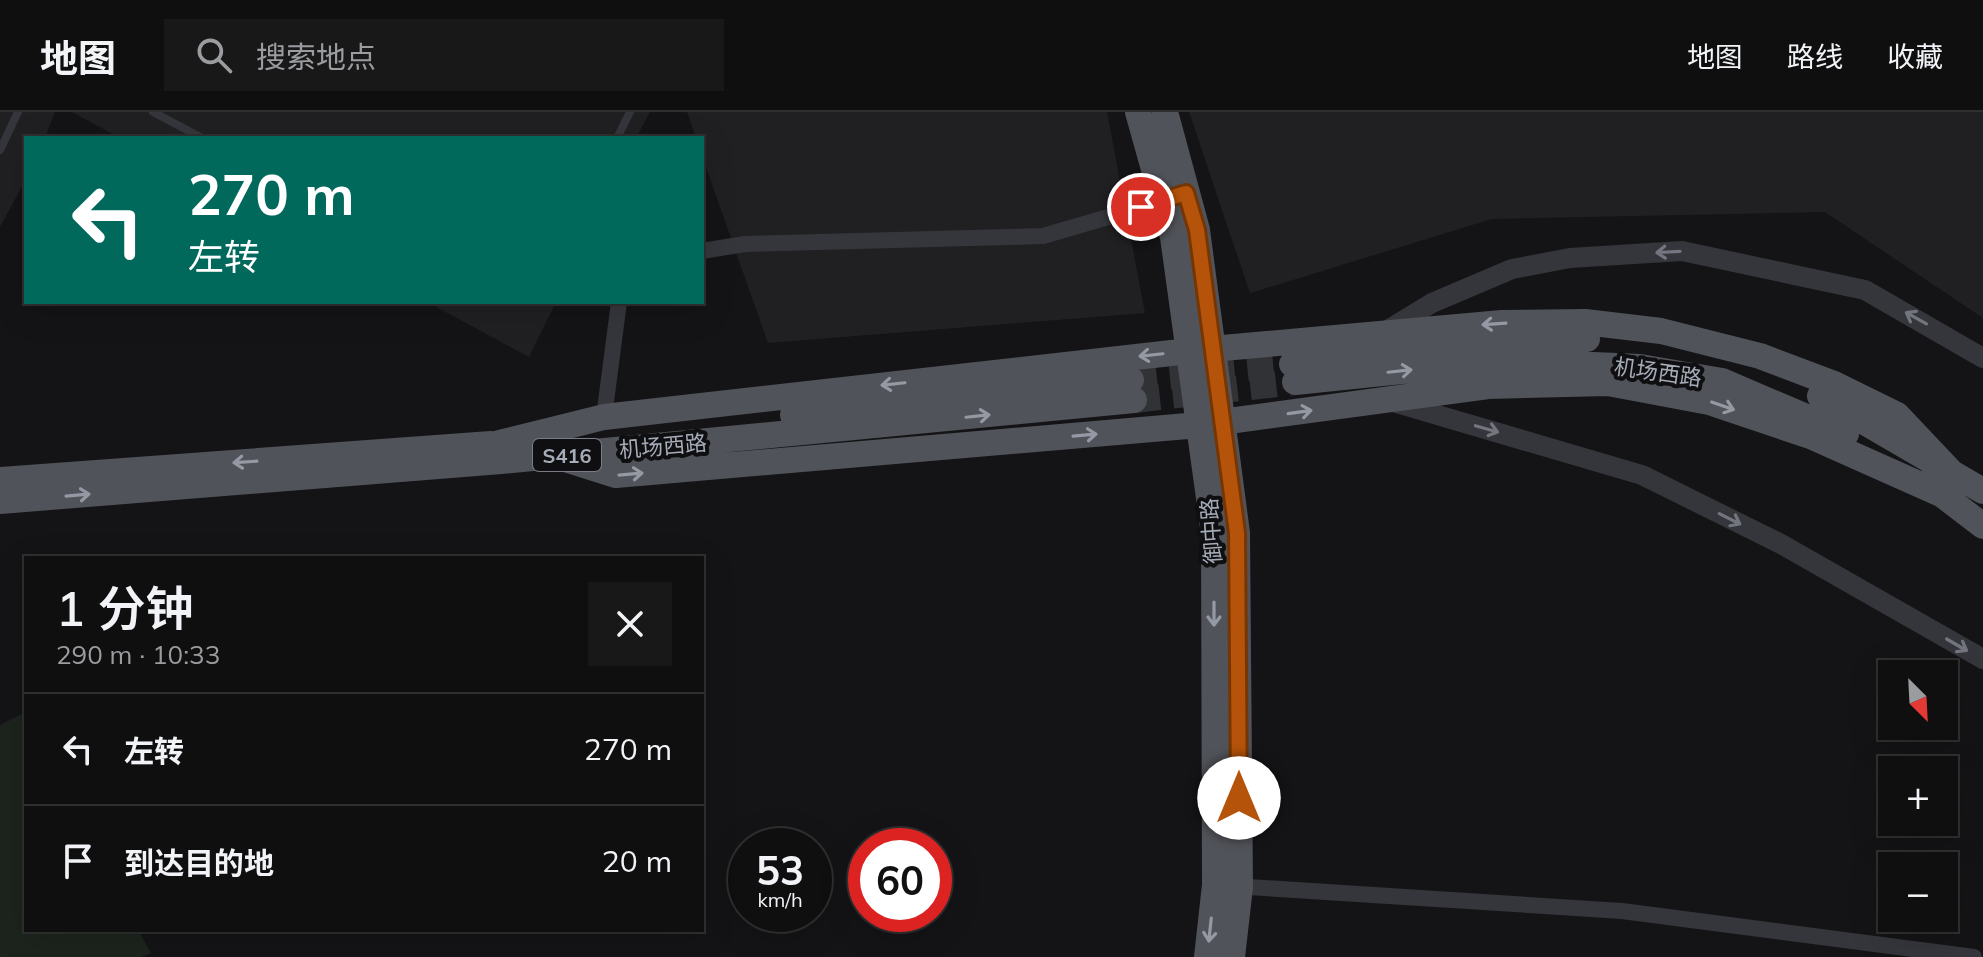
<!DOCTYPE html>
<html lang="zh">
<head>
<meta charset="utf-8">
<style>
	:root { --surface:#0f0f10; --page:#181819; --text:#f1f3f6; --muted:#9b9c9f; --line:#2f2f30 }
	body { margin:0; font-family:Mulish,"Noto Sans SC",sans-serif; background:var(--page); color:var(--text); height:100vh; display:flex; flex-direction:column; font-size:30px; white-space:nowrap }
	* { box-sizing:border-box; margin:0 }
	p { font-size:26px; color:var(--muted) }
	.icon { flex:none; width:44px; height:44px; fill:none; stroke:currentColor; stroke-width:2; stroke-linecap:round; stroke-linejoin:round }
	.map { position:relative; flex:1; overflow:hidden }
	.side { position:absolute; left:24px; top:444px; width:680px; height:376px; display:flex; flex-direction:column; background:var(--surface); border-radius:0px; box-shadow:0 8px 32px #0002,0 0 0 2px var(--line) }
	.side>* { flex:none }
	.top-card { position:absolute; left:24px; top:24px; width:680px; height:168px; border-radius:0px; box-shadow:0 8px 32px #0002,0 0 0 2px var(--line); background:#00695c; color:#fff; overflow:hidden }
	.needle { width:52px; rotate:156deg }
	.tools { position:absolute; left:1878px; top:548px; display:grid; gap:16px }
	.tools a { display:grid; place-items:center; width:80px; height:80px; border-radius:0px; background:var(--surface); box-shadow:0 8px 32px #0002,0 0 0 2px var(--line); font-size:40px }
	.speed { position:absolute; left:728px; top:716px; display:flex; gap:16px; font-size:40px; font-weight:700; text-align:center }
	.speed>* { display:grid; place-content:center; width:104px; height:104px; border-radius:50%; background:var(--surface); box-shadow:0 8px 32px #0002,0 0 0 2px var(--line); line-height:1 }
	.speed small { font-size:20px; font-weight:400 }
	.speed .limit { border:12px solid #d22; background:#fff; color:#111 }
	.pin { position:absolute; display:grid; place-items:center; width:68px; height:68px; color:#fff; margin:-34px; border:4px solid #fff; border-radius:50%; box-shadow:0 2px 8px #0007 }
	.me { position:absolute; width:88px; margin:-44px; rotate:0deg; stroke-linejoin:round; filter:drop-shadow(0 0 6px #0008) }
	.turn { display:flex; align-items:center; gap:28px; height:168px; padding:0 32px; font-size:36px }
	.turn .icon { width:104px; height:104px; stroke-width:2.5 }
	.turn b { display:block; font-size:56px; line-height:68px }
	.round { display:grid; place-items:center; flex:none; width:84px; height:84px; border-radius:0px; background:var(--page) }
	.head { display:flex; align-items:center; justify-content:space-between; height:136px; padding:0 32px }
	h1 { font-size:48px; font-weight:600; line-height:60px }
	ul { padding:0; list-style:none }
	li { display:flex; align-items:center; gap:24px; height:112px; padding:0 32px; border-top:2px solid var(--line) }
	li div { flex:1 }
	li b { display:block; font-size:30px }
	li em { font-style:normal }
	header { display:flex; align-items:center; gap:48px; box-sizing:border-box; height:112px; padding:0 40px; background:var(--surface); border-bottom:2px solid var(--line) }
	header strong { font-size:38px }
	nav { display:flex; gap:44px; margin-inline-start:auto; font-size:28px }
	.search { width:560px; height:72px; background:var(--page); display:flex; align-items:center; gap:20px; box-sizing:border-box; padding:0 28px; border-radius:0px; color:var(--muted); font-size:30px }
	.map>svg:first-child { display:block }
	.built { fill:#202023 }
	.green { fill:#1c241d }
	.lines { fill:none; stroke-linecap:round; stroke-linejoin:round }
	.primary-tunnel { stroke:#313236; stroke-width:26; stroke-dasharray:26 13; stroke-linecap:butt }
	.service { stroke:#35363b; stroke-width:8 }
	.minor { stroke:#35363b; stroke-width:16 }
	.tertiary { stroke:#35363b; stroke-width:20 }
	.primary { stroke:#51535a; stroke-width:26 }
	.oneway { stroke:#73767f }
	.oneway2 { stroke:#9499a4 }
	.route-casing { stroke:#753606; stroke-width:20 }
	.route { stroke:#b45309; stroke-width:14 }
	.labels { text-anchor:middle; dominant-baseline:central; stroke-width:8; stroke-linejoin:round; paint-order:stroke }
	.shield { fill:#0f0f11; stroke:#787c85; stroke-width:2 }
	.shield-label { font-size:20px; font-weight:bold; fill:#a5abb7 }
	.street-label { font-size:22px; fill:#a5abb7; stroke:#0f0f11 }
</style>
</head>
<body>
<header>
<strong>地图</strong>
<div class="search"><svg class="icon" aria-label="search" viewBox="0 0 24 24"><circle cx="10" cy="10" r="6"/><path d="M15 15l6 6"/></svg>搜索地点</div>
<nav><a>地图</a><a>路线</a><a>收藏</a></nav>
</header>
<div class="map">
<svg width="1983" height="845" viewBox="0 0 1983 845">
	<rect width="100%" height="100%" fill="#141416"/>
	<path class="built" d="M0,0h55l-10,26h-19v41l-26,48z
		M72,0h578l-14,26h-516z
		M687,0h420l38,201 -377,30 -66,-187v-18h-6z
		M1189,0h794v206l-158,-106 -333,7 -242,74z
		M427,190h129l-27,55z"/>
	<path class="green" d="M26,600v218h112l13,23 -10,4h-141v-232z"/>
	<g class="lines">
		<path class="primary-tunnel" d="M1131,268l161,-16
			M1134,288l161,-18"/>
		<path class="service" d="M153,0l49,26
			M617,26l13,-26
			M0,38l18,-38"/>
		<path class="minor" d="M702,139l43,-7 298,-8 127,-37
			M604,305l15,-115
			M1233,774l389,25 352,46"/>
		<path class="tertiary" d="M1386,219l46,-28 80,-34 58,-11 112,-7 183,39 118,68
			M1393,290l249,73 139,69 202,115"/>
		<path class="primary" d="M1138,0l35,125 41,297 1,351 -8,72
			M1165,0l32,118 40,303 3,354 -8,70
			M1292,252l171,-20 124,-5
			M1295,270l204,-21 141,6 82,14 124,53
			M1820,284l163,95
			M793,303l338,-35
			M499,331l105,-26 585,-66 313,-28 83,-1 76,9 99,25 74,28 63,31 54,57
			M556,344l60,19 583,-50 289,-39 120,-3 101,19 104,35 128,57
			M0,368l491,-36
			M1927,371l56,43
			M0,389l501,-40 633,-61"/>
	</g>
	<defs><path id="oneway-shaft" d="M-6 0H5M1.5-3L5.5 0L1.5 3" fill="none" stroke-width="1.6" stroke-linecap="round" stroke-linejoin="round" transform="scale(2)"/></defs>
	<g class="oneway">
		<use href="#oneway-shaft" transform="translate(1668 140) rotate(177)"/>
		<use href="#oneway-shaft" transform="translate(1916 206) rotate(-151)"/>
		<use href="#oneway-shaft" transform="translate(1487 317) rotate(16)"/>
		<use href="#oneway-shaft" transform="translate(1730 407) rotate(27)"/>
		<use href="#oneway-shaft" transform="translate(1957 533) rotate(30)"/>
	</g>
	<g class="oneway2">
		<use href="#oneway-shaft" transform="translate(1494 212) rotate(176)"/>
		<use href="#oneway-shaft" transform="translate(1151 243) rotate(174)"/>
		<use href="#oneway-shaft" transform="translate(1400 259) rotate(-6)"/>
		<use href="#oneway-shaft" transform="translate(893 272) rotate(174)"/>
		<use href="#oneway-shaft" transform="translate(1723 294) rotate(19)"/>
		<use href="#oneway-shaft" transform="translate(1300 300) rotate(-8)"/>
		<use href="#oneway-shaft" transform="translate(978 304) rotate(-6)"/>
		<use href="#oneway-shaft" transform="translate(1085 323) rotate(-5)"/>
		<use href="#oneway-shaft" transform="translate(245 350) rotate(176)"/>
		<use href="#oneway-shaft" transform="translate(631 362) rotate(-5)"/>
		<use href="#oneway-shaft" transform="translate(78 383) rotate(-5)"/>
		<use href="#oneway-shaft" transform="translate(1214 502) rotate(90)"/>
		<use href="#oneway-shaft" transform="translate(1210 818) rotate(96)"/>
	</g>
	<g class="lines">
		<defs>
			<path id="route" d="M1141,95l45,-14 11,37 40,303 2,265"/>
		</defs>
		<use href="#route" class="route-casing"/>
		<use href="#route" class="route"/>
	</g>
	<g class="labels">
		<rect class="shield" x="533" y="327" width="68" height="32" rx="6"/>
		<g class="shield-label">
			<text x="567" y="343">S416</text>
		</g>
		<g class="street-label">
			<text transform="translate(1658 260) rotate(8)">机场西路</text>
			<text transform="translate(663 334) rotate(-5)">机场西路</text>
			<text transform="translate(1211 419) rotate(-94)">御中路</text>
		</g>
	</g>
</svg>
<div class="tools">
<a><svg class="needle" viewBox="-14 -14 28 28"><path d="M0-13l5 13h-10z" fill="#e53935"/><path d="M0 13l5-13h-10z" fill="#9b9c9f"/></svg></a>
<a>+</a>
<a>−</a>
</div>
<div class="speed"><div>53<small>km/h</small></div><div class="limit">60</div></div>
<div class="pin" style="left:1141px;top:95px;background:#d93025"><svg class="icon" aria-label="arrive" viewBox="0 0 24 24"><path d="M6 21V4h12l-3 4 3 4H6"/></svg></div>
<svg class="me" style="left:1239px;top:686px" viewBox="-20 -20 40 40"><circle r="19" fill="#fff"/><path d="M0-13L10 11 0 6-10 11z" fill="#b45309"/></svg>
<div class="top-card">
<div class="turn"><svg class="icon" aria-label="left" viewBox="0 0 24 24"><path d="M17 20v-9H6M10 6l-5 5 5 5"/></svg><div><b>270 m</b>左转</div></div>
</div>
<section class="side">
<div class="head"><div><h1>1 分钟</h1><p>290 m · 10:33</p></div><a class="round"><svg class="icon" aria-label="close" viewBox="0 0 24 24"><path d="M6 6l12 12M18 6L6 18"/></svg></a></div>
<ul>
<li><svg class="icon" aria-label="left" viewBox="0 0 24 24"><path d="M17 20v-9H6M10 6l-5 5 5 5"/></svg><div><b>左转</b></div><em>270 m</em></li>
<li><svg class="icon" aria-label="arrive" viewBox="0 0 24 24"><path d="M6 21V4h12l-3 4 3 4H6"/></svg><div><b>到达目的地</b></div><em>20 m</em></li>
</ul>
</section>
</div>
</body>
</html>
